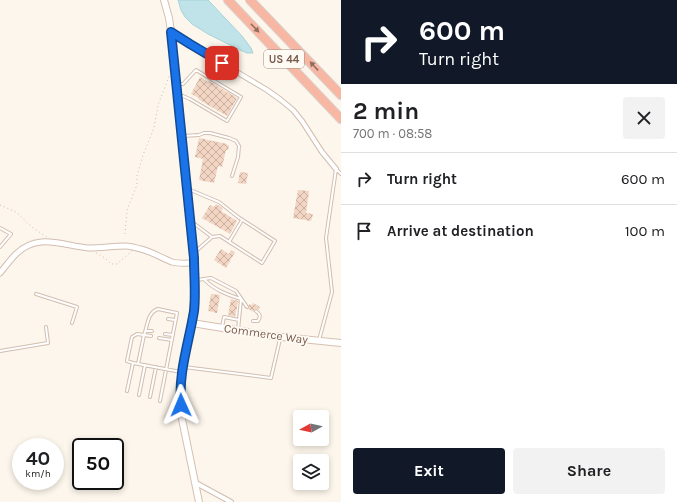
<!DOCTYPE html>
<html lang="en">
<head>
<meta charset="utf-8">
<style>
	:root { --surface:#fff; --page:#f2f2f2; --text:#202124; --muted:#757577; --line:#e0e0e0; --accent:#111827 }
	body { margin:0; font-family:Karla,sans-serif; background:var(--page); color:var(--text); height:100vh; display:flex; flex-direction:column; font-size:15px; white-space:nowrap }
	* { box-sizing:border-box; margin:0 }
	p { font-size:13px; color:var(--muted) }
	.icon { flex:none; width:22px; height:22px; fill:none; stroke:currentColor; stroke-width:2; stroke-linecap:round; stroke-linejoin:round }
	.map { position:relative; flex:1; overflow:hidden }
	.side { display:flex; flex-direction:column; background:var(--surface); width:336px }
	.side>* { flex:none }
	.top-card { background:#111827; color:#fff; overflow:hidden }
	.needle { width:26px; rotate:262deg }
	.controls { position:absolute; left:293px; top:410px; display:grid; gap:8px }
	.controls a { display:grid; place-items:center; width:36px; height:36px; border-radius:4px; background:var(--surface); box-shadow:0 2px 6px #0003; font-size:20px }
	.speed { position:absolute; left:12px; top:438px; display:flex; gap:8px; font-size:20px; font-weight:700; text-align:center }
	.speed>* { display:grid; place-content:center; width:52px; height:52px; border-radius:50%; background:var(--surface); box-shadow:0 2px 6px #0003; line-height:1 }
	.speed small { font-size:10px; font-weight:400 }
	.speed .limit { border:2px solid #111; border-radius:6px; background:#fff; color:#111 }
	.pin { position:absolute; display:grid; place-items:center; width:34px; height:34px; color:#fff; margin:-17px; border-radius:8px; box-shadow:0 2px 6px #0006 }
	.me { position:absolute; width:44px; margin:-22px; rotate:359deg; stroke-linejoin:round; filter:drop-shadow(0 0 3px #0008) }
	.turn { display:flex; align-items:center; gap:14px; height:84px; padding:0 12px; font-size:18px }
	.turn .icon { width:52px; height:52px; stroke-width:2.5 }
	.turn b { display:block; font-size:28px; line-height:34px }
	.round { display:grid; place-items:center; flex:none; width:42px; height:42px; border-radius:4px; background:var(--page) }
	.headline { display:flex; align-items:center; justify-content:space-between; height:68px; padding:0 12px }
	h1 { font-size:24px; font-weight:700; line-height:30px }
	.action { display:flex; gap:8px; margin-top:auto; padding:8px 12px }
	.action a { flex:1; height:46px; border-radius:4px; background:var(--accent); color:#fff; font-size:16px; font-weight:700; line-height:46px; text-align:center }
	.action a+a { background:var(--page); color:var(--text) }
	ul { padding:0; list-style:none }
	li { display:flex; align-items:center; gap:12px; height:52px; padding:0 12px; border-top:1px solid var(--line) }
	li div { flex:1 }
	li b { display:block; font-size:15px }
	li em { font-style:normal }
	main { display:flex; flex:1; min-height:0 }
	.map>svg:first-child { display:block }
	.water { fill:#bfe3e8; stroke:#a5d3da }
	.building { fill:url(#building-cross-hatch) }
	.lines { fill:none; stroke-linecap:round; stroke-linejoin:round }
	.service-casing { stroke:#d1beb0; stroke-width:4 }
	.minor-casing { stroke:#d1beb0; stroke-width:6 }
	.tertiary-casing { stroke:#d1beb0; stroke-width:7 }
	.secondary-casing { stroke:#d6c0b0; stroke-width:8 }
	.motorway-casing { stroke:#dad1cd; stroke-width:10 }
	.path { stroke:#d9b8a5; stroke-width:1; stroke-dasharray:1 3; stroke-linecap:butt }
	.service { stroke:#fff; stroke-width:2 }
	.minor { stroke:#fff; stroke-width:4 }
	.tertiary { stroke:#fff; stroke-width:5 }
	.secondary { stroke:#fff; stroke-width:6 }
	.motorway { stroke:#f7b7a3; stroke-width:8 }
	.oneway { fill:#936e5e }
	.route-casing { stroke:#114b97; stroke-width:10 }
	.route { stroke:#1a73e8; stroke-width:7 }
	.labels { text-anchor:middle; dominant-baseline:central; stroke-width:3.5; stroke-linejoin:round; paint-order:stroke }
	.shield { fill:#fffaf3; stroke:#a28b7f; stroke-width:1 }
	.shield-label { font-size:11px; font-weight:bold; fill:#7a5c4d }
	.street-label { font-size:12px; fill:#7a5c4d; stroke:#fffaf3 }
</style>
</head>
<body>
<main>
<div class="map">
<svg width="341" height="502" viewBox="0 0 341 502">
	<defs>
		<pattern id="building-cross-hatch" width="8" height="8" patternUnits="userSpaceOnUse"><rect width="8" height="8" fill="#f3d5c3"/><path d="M0 0l8 8M0 8l8-8" fill="none" stroke="#cab0a1"/></pattern>
	</defs>
	<rect width="100%" height="100%" fill="#fdf6ec"/>
	<path class="water" d="M178,0h30l34,36 9,12 2,5h-6l-7,-3 -32,-16 -16,-10 -7,-7 -4,-7z"/>
	<path class="building" d="M200,77l8,5 1,-1 28,17 -10,18 -29,-17 1,-1 -8,-4z
		M199,138l28,6v1h2l-1,5h-2l-4,17 -4,-1 -4,17 -15,-3 4,-21 -8,-2z
		M240,172l8,1 -2,11 -8,-1z
		M298,190l11,1 -3,22 7,1 -2,7 -18,-3z
		M216,204l7,4 -2,3 16,10 -7,13 -28,-16 8,-13 4,2z
		M221,249l8,5 2,-4 4,2 -9,16 -12,-8z
		M211,294l9,1 -3,18 -9,-2z
		M231,299l7,2 -3,16 -7,-2z
		M253,303l7,4 -2,3 -2,-1h-2v3l-6,-3 1,-2v-3l3,1z"/>
	<g class="lines">
		<defs>
			<path id="service" d="M178,84h5l13,-14 45,27 -14,24 -37,-22 -12,-5
				M183,136l16,-1 5,-2h6l19,5 7,3 3,5 -1,11 -6,19
				M337,170l4,4
				M188,189l31,13 19,15 37,24 -13,22 -42,-27 -8,1 -17,15
				M192,222l20,15
				M0,228l11,6 -11,13
				M229,242l13,-22
				M204,279l7,-1 25,13 11,16
				M197,280l7,-1c10,11 24,16 37,20l-2,21
				M36,294l41,13 -5,16
				M168,319l7,1
				M253,321h5c3,-5 2,-7 -2,-10
				M222,327l2,-10 15,3 -1,10
				M146,331h6
				M165,334l8,1
				M151,336l-7,-1c4,-10 3,-22 14,-26l19,4 -17,88
				M159,338l13,2
				M319,340l13,-48 -6,-54 10,-69
				M0,351l48,-8 -2,-16
				M138,364l6,-29 -7,-1 -5,3 -5,24 6,2 48,9
				M184,367l87,11 9,-39
				M127,391l6,-28
				M139,395l6,-30
				M150,397l6,-30"/>
			<path id="minor" d="M171,31l19,13 77,46 14,10 12,10 9,11 20,31 14,17
				M196,483l35,19"/>
			<path id="tertiary" d="M0,273c5,-6 10,-13 16,-19 22,-22 47,-8 73,-6 12,0 25,-2 37,-2 5,0 10,2 15,3 11,3 21,9 31,13 7,2 15,1 22,1"/>
			<path id="secondary" d="M164,0l5,18 3,20 22,220 1,30 -2,25 -12,64 -1,20 2,22 17,83
				M192,323l80,13 69,7"/>
			<path id="motorway" d="M228,0l113,119
				M250,0l91,95"/>
		</defs>
		<use href="#service" class="service-casing"/>
		<use href="#minor" class="minor-casing"/>
		<use href="#tertiary" class="tertiary-casing"/>
		<use href="#secondary" class="secondary-casing"/>
		<use href="#motorway" class="motorway-casing"/>
		<path class="path" d="M0,205l16,7 17,16 14,9
			M125,234l2,-24 10,-25v-9l6,-21 11,-27 4,-23 12,-31
			M96,253l9,5 6,6h6l15,-13"/>
		<use href="#service" class="service"/>
		<use href="#minor" class="minor"/>
		<use href="#tertiary" class="tertiary"/>
		<use href="#secondary" class="secondary"/>
		<use href="#motorway" class="motorway"/>
	</g>
	<defs><path id="oneway-solid" d="M-6-.8H1V-3.2L6.5 0L1 3.2V.8H-6Z"/></defs>
	<g class="oneway">
		<use href="#oneway-solid" transform="translate(255 28) rotate(46)"/>
		<use href="#oneway-solid" transform="translate(314 66) rotate(-133)"/>
	</g>
	<g class="lines">
		<defs>
			<path id="route" d="M181,405c-3,-32 8,-63 13,-94 2,-18 0,-35 0,-53l-23,-226 19,12 32,19"/>
		</defs>
		<use href="#route" class="route-casing"/>
		<use href="#route" class="route"/>
	</g>
	<g class="labels">
		<rect class="shield" x="264" y="50" width="40" height="18" rx="3"/>
		<g class="shield-label">
			<text x="284" y="59">US 44</text>
		</g>
		<g class="street-label">
			<text transform="translate(266 334) rotate(8)">Commerce Way</text>
		</g>
	</g>
</svg>
<div class="controls">
<a><svg class="needle" viewBox="-14 -14 28 28"><path d="M0-13l5 13h-10z" fill="#e53935"/><path d="M0 13l5-13h-10z" fill="#757577"/></svg></a>
<a><svg class="icon" aria-label="layers" viewBox="0 0 24 24"><path d="M12 4l9 5-9 5-9-5zM3 14l9 5 9-5"/></svg></a>
</div>
<div class="speed"><div>40<small>km/h</small></div><div class="limit">50</div></div>
<div class="pin" style="left:222px;top:63px;background:#d93025"><svg class="icon" aria-label="arrive" viewBox="0 0 24 24"><path d="M6 21V4h12l-3 4 3 4H6"/></svg></div>
<svg class="me" style="left:181px;top:405px" viewBox="-20 -20 40 40"><path d="M0-17L14 15 0 8-14 15z" fill="#1a73e8" stroke="#fff" stroke-width="4"/></svg>
</div>
<section class="side">
<div class="top-card">
<div class="turn"><svg class="icon" aria-label="right" viewBox="0 0 24 24"><path d="M7 20v-9h11M14 6l5 5-5 5"/></svg><div><b>600 m</b>Turn right</div></div>
</div>
<div class="headline"><div><h1>2 min</h1><p>700 m · 08:58</p></div><a class="round"><svg class="icon" aria-label="close" viewBox="0 0 24 24"><path d="M6 6l12 12M18 6L6 18"/></svg></a></div>
<ul>
<li><svg class="icon" aria-label="right" viewBox="0 0 24 24"><path d="M7 20v-9h11M14 6l5 5-5 5"/></svg><div><b>Turn right</b></div><em>600 m</em></li>
<li><svg class="icon" aria-label="arrive" viewBox="0 0 24 24"><path d="M6 21V4h12l-3 4 3 4H6"/></svg><div><b>Arrive at destination</b></div><em>100 m</em></li>
</ul>
<div class="action"><a>Exit</a><a>Share</a></div>
</section>
</main>
</body>
</html>
